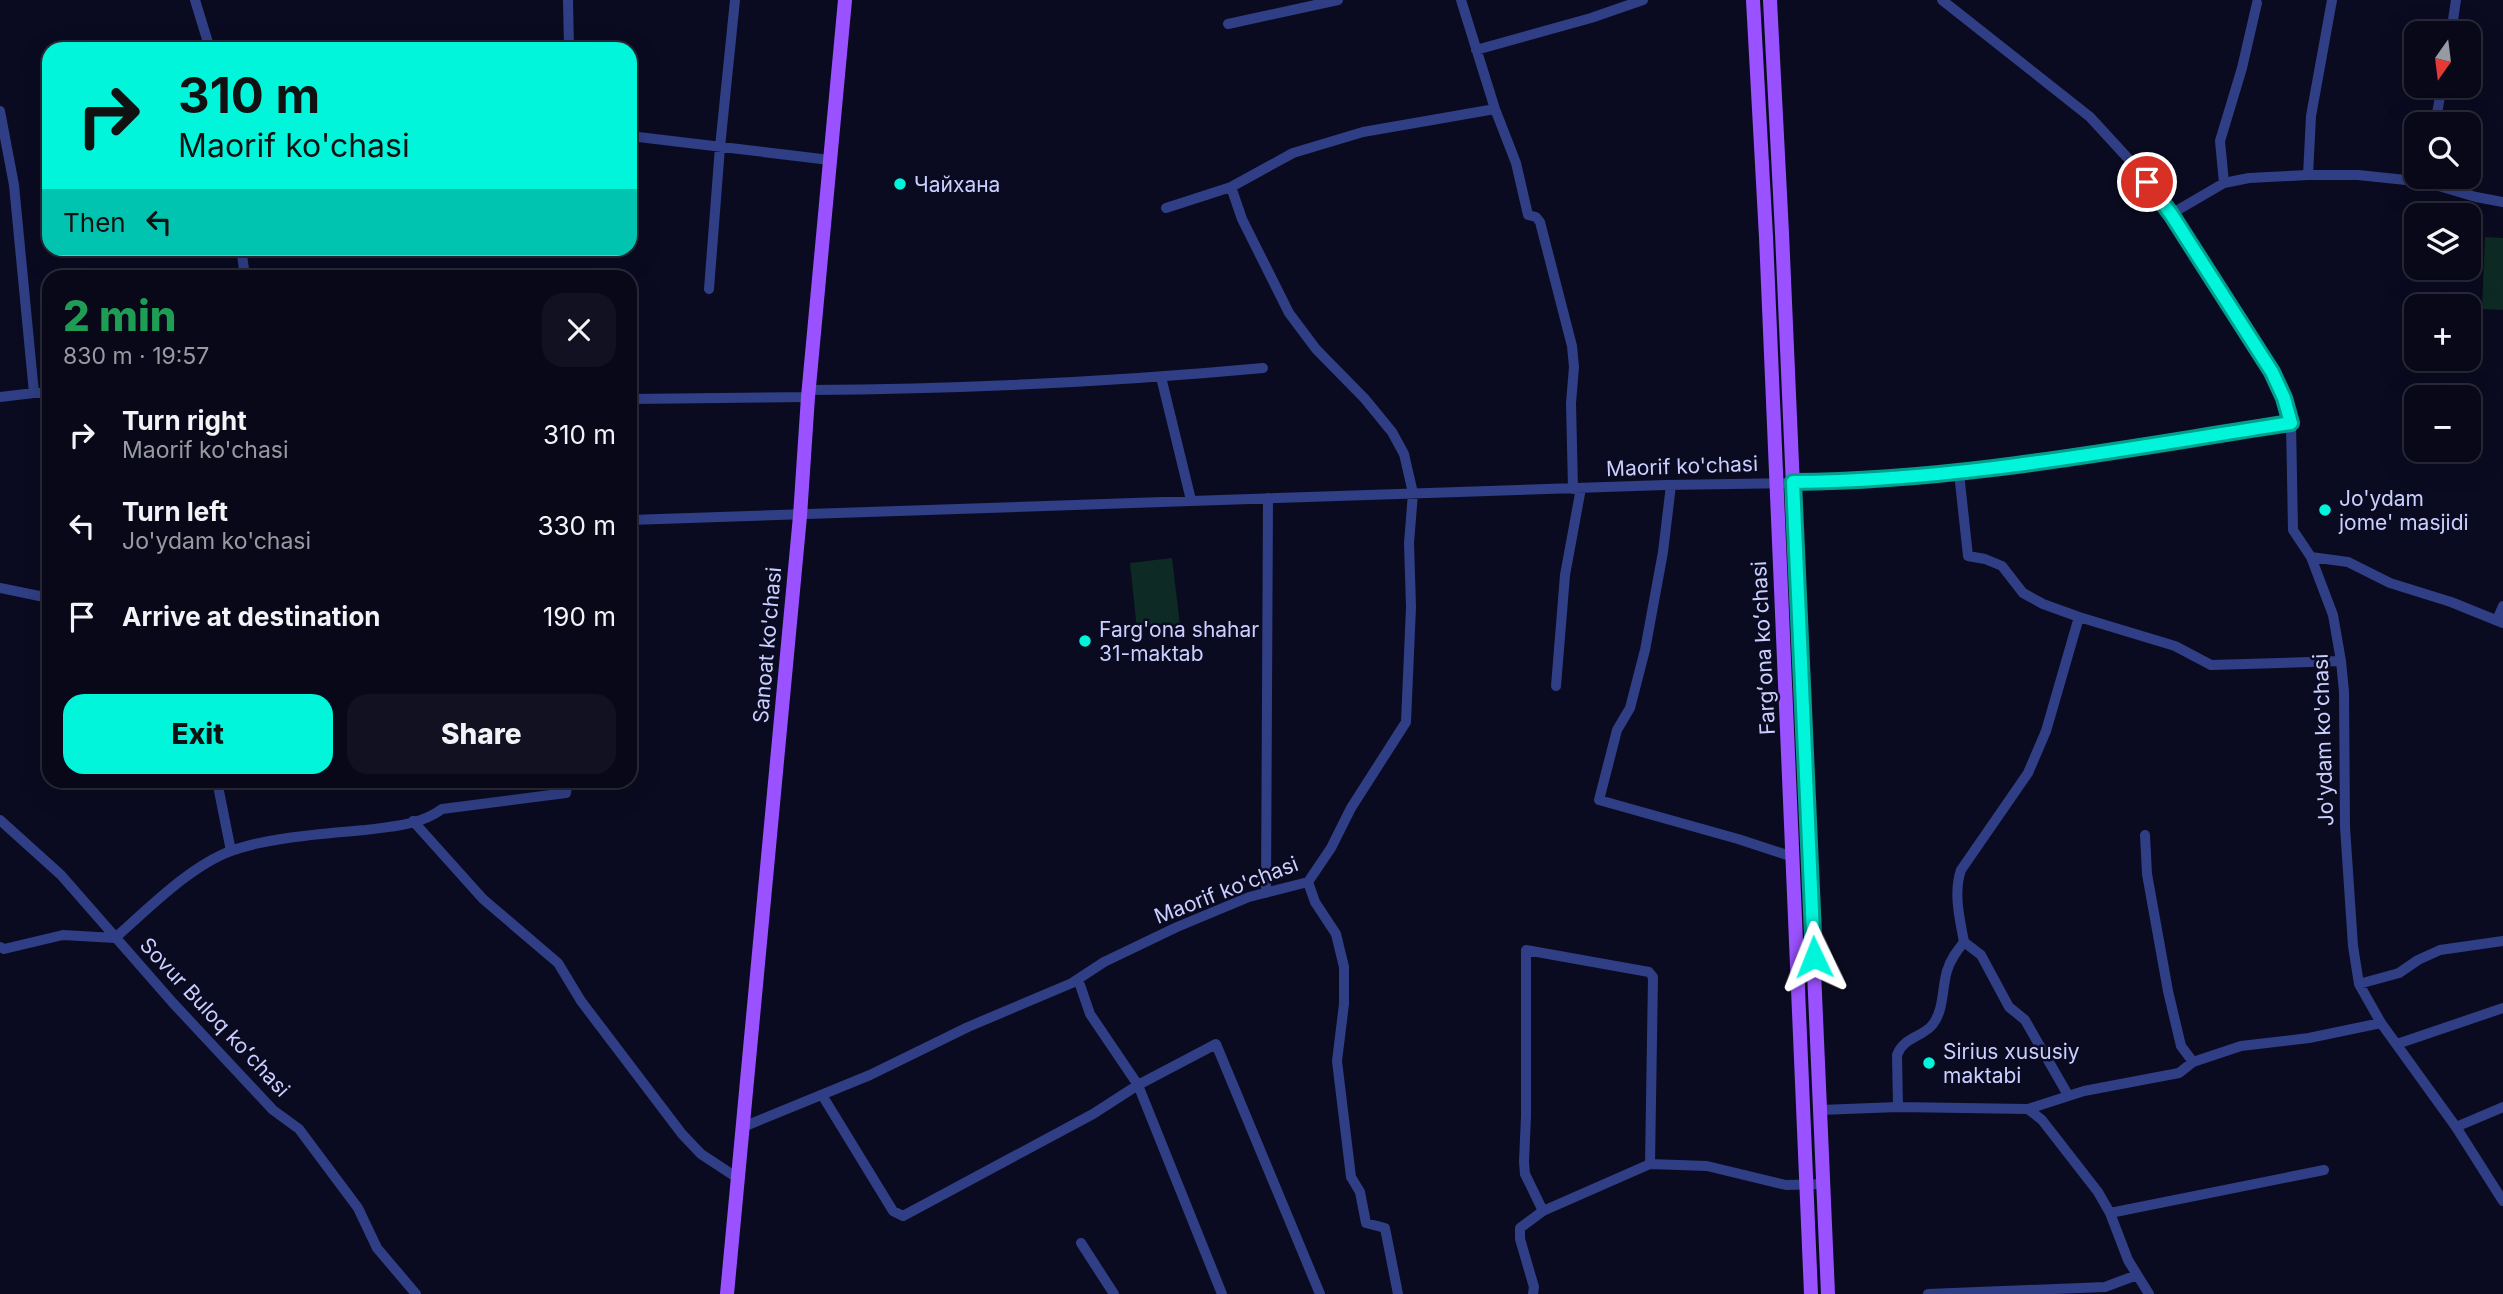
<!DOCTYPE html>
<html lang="en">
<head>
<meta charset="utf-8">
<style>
	:root { --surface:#080818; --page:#111121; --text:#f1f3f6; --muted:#989aa2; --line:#292937; --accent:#00f5db }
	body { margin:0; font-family:Inter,sans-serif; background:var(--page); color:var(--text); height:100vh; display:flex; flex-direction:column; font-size:26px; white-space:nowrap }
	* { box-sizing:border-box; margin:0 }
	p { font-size:23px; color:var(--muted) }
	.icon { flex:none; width:38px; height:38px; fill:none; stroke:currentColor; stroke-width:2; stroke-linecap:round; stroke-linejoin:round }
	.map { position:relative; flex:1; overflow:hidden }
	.side { position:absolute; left:42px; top:270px; width:595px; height:518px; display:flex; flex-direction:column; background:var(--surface); border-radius:21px; box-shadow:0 7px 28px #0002,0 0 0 2px var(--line) }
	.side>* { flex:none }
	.hud { position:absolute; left:42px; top:42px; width:595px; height:214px; border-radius:21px; box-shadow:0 7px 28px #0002,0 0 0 2px var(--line); background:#00f5db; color:#111; overflow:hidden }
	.needle { width:46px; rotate:194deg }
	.fabs { position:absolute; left:2404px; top:21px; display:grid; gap:14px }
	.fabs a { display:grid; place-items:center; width:77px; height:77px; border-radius:14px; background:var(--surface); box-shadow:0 7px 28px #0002,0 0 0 2px var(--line); font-size:35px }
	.pin { position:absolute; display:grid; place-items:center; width:60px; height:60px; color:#fff; margin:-30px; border:4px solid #fff; border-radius:50%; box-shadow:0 2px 7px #0007 }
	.me { position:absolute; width:77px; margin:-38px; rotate:358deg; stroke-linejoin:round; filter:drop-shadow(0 0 5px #0008) }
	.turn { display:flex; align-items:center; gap:24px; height:147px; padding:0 21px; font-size:32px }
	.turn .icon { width:91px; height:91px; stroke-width:2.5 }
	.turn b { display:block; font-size:49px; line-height:60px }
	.then { display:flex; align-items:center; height:66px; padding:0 21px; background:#0003; gap:14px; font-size:26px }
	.round { display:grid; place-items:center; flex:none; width:74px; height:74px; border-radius:21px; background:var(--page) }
	.head { display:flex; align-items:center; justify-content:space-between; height:119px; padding:0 21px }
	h1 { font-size:42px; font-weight:800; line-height:52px; color:#1e9e55 }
	.button { display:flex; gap:14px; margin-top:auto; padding:14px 21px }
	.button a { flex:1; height:80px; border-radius:21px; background:var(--accent); color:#111; font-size:28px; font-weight:800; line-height:80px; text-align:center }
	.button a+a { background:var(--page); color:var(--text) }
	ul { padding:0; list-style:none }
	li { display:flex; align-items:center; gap:21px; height:91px; padding:0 21px }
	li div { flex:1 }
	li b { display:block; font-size:26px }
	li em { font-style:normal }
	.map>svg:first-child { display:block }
	.green { fill:#0d2b24 }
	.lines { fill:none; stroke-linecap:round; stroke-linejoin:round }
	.minor { stroke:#303e85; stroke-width:10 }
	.major { stroke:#9a51ff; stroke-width:14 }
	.route-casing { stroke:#009f8e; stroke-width:18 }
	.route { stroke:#00f5db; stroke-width:12 }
	.poi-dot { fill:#00f5db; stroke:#0a0b20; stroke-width:2.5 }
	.labels { text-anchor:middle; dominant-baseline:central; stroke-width:5; stroke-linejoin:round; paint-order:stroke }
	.poi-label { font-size:21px; fill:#cacfff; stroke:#0a0b20; text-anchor:start }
	.street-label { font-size:21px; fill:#cacfff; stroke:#0a0b20 }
</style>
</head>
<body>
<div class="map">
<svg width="2503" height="1294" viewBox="0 0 2503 1294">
	<rect width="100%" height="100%" fill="#0a0b20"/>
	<path class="green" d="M2485,237l18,1v72l-21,-1z
		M1172,558l8,67 -43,5 -7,-67z"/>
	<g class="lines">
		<path class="minor" d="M195,0l15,49
			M568,0l1,49
			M1461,0l34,109 21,54 12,52 8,2 4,5 32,124 2,21 -3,36 2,86
			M1942,0l148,117 45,49 36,48 101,158 12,26 7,25 2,107 18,27 22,58 8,46 3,31 1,135 8,119 6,38 22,39 75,104 47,74
			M2332,0l-21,116 -3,59h50l67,7
			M1228,24l110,-24
			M2451,33l5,-33
			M1476,50l115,-32 52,-18
			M0,111l14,74 20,208
			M2435,124l7,-38
			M630,136l200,24
			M2426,178l-1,4 51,15 27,5
			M2224,183l-4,-42 22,-73 15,-65
			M1166,208l65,-21 62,-34 70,-21 132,-23
			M2171,214l53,-31 25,-5 59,-3
			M241,248l4,28
			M709,289l11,-142 15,-147
			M1161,377l30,123
			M808,390c152,-1 304,-8 455,-22
			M0,397l34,-4h15
			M630,399l178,-2
			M1959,473l9,83 17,3 17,7 21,27 20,11 36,13
			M1671,485l-8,67 -18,98 -15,58 -13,22 -18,70 139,39 55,18
			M630,520l1035,-35 195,-3 99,-9 332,-50
			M2311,557l37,5 42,21 61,19 52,21
			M0,588l49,10
			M2497,620l6,-14
			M1556,686l9,-111 16,-87
			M220,780l-2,6 13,65
			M0,820l61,55 112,128 100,107 26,19 59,79 19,40 39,46
			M413,821l70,78 75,64 23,38 101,133 19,20 38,25
			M2145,835l2,39 21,117 13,55 12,16
			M1308,882l7,20 21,32 8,33v37l-7,57 14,116 9,15 6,31 19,5 13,66
			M1266,893l2,-395
			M115,938c33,-29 75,-72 116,-87 38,-14 93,-17 134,-21 25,-3 56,-5 77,-21l124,-16 2,-13
			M0,947l4,2 59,-14 52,3
			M1078,979l12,35 48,71 84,209
			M2359,984l40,-11 19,-13 22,-10 63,-9
			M2397,1044l106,-36
			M822,1095l71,116 10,5 190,-102 45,-29 78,-41 104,250
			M2068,1095l-43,-75 -16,-13 -28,-52 -17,-13c-4,-22 -11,-49 -3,-72l67,-97 18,-42 33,-114 96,29 36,19 130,-4
			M1898,1107l-1,-52c7,-19 27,-18 36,-31 11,-14 9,-37 14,-53 3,-11 10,-20 17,-29
			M2028,1109l14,11 56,72 12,21 18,47 21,34
			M1820,1110l78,-3 130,2 56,-18 95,-18 14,-11 48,-16 68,-8 72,-15
			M743,1127l127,-52 98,-48 104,-44 32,-21 73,-35 72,-30 59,-15 23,-34 20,-40 55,-86 5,-115 -2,-64 4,-50 -9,-39 -12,-22 -27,-33 -49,-50 -27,-36 -47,-94 -11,-32
			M2456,1127l47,-20
			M1650,1164l3,-187 -4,-5 -123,-22v166l-2,46 1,12 18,37 107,-47 57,2 79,19 37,-1
			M2110,1213l214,-43
			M1081,1243l33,51
			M1533,1294l1,-7 -14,-48v-11l23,-17
			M1928,1294l177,-7 32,-12"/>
		<path class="major" d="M1753,0l13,237 45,1057
			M1770,0l12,233 46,1061
			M727,1294l73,-778 8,-119 37,-397"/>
	</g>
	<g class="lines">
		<defs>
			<path id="route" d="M1814,957l-21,-475c167,-1 333,-34 498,-59l-7,-25 -12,-26 -101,-158 -24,-32"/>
		</defs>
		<use href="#route" class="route-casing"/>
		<use href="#route" class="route"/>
	</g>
	<g class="poi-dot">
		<circle cx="900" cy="184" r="7"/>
		<circle cx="2325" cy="510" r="7"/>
		<circle cx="1085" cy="641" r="7"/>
		<circle cx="1929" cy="1063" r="7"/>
	</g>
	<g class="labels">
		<g class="poi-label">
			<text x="914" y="184">Чайхана</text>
			<text x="2339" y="498">Jo'ydam<tspan x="2339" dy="24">jome' masjidi</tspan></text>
			<text x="1099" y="629">Farg'ona shahar<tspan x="1099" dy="24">31-maktab</tspan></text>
			<text x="1943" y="1051">Sirius xususiy<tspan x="1943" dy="24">maktabi</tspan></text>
		</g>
		<g class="street-label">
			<text transform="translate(1682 466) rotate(-2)">Maorif ko'chasi</text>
			<text transform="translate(767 645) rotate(-85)">Sanoat ko'chasi</text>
			<text transform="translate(1763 648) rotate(-93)">Fargʻona koʻchasi</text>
			<text transform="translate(2323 740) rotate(-92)">Jo'ydam ko'chasi</text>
			<text transform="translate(1226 890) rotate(-21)">Maorif ko'chasi</text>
			<text transform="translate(215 1017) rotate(47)">Sovur Buloq koʻchasi</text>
		</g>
	</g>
</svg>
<div class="fabs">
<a><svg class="needle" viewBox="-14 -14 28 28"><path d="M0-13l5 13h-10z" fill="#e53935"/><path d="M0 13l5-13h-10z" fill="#989aa2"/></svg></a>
<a><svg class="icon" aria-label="search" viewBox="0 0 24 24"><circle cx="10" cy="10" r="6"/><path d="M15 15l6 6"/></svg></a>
<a><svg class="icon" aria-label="layers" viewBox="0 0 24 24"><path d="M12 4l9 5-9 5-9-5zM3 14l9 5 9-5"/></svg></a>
<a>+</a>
<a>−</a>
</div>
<div class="pin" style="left:2147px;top:182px;background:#d93025"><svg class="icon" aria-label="arrive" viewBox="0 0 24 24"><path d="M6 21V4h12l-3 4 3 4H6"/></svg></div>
<svg class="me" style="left:1814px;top:957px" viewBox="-20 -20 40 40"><path d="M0-17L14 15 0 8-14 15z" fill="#00f5db" stroke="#fff" stroke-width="4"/></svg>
<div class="hud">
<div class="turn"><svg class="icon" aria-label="right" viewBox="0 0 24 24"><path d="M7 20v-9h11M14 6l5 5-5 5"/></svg><div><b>310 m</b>Maorif ko'chasi</div></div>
<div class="then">Then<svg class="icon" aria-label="left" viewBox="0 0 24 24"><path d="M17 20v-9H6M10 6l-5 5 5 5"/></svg></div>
</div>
<section class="side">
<div class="head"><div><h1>2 min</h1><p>830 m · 19:57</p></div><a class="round"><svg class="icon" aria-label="close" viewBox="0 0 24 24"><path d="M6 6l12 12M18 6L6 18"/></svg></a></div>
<ul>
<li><svg class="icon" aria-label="right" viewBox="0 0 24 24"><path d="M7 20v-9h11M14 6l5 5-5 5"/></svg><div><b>Turn right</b><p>Maorif ko'chasi</p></div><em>310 m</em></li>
<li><svg class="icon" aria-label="left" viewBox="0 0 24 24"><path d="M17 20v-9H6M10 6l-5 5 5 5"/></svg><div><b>Turn left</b><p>Jo'ydam ko'chasi</p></div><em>330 m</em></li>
<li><svg class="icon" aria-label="arrive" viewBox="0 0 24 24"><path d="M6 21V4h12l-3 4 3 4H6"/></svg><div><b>Arrive at destination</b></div><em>190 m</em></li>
</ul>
<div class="button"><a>Exit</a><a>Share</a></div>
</section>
</div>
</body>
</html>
